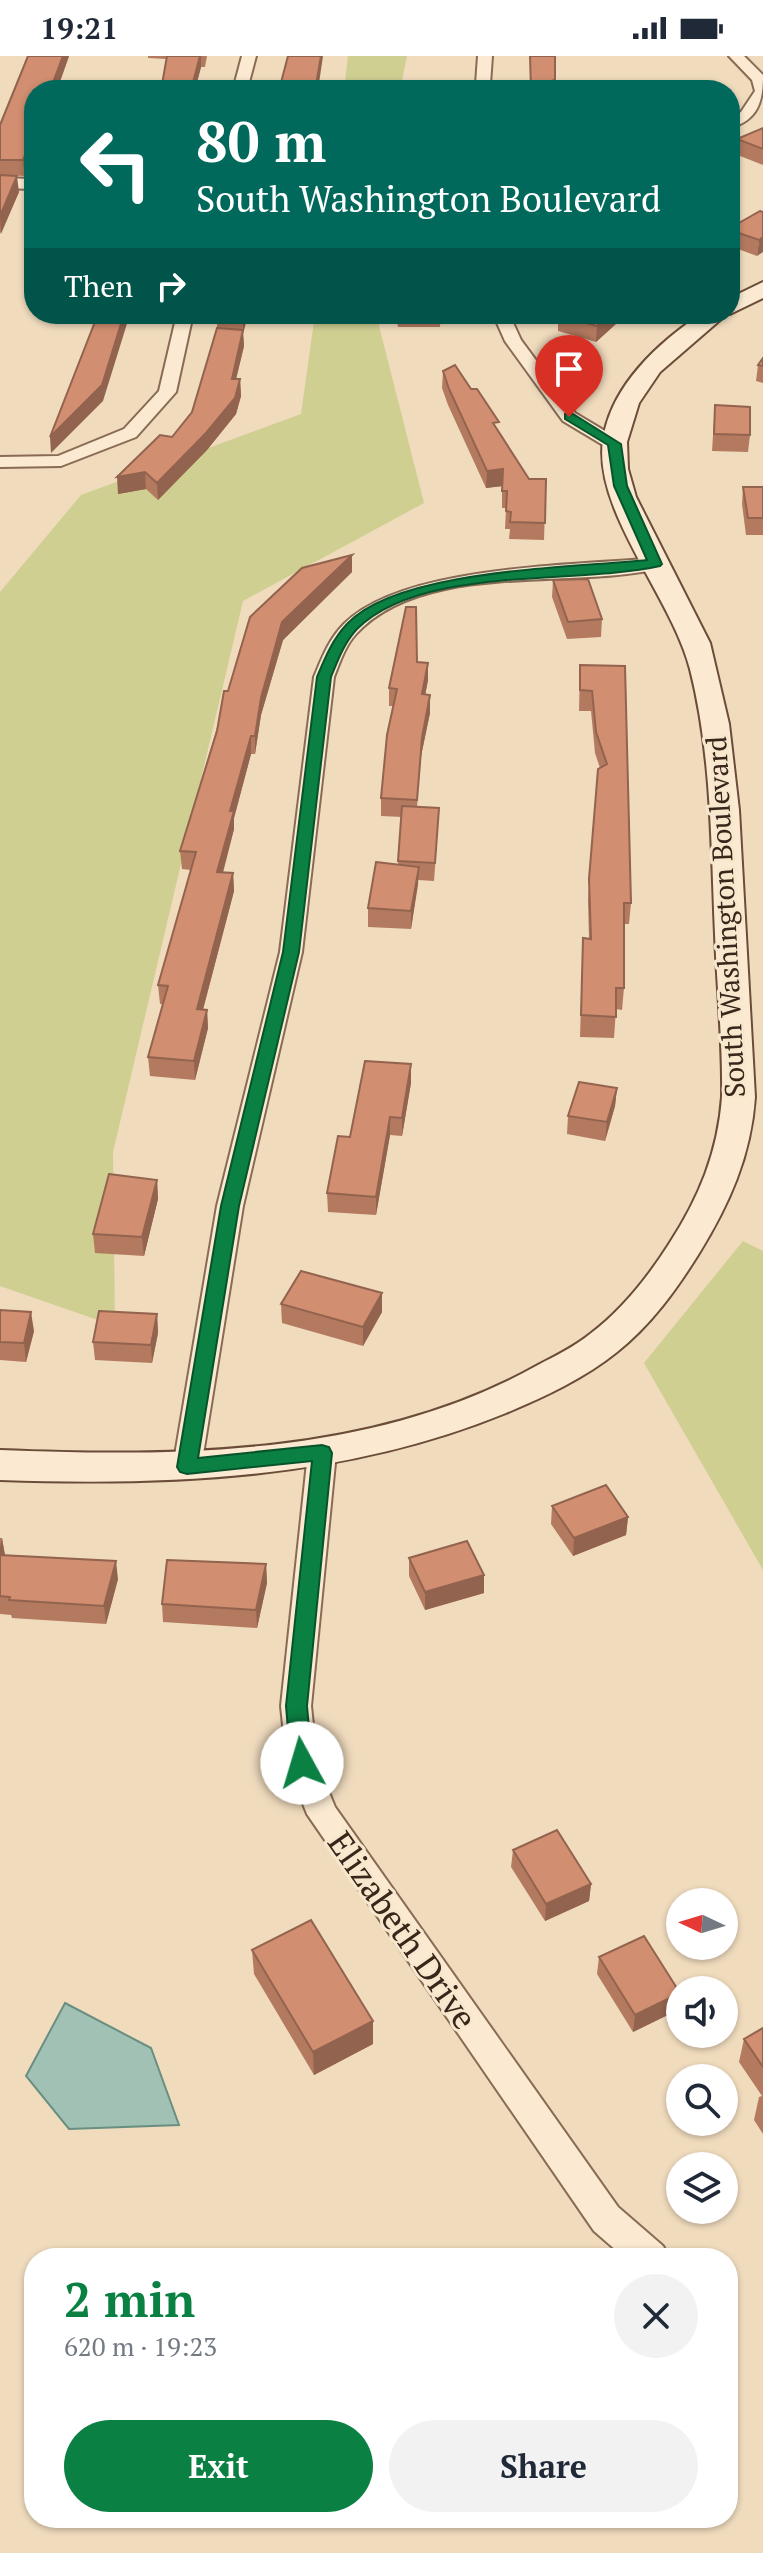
<!DOCTYPE html>
<html lang="en">
<head>
<meta charset="utf-8">
<style>
	:root { --surface:#fff; --page:#f2f2f3; --text:#1f2937; --muted:#747a83; --accent:#0b8043 }
	body { margin:0; font-family:"PT Serif",serif; background:var(--page); color:var(--text); height:100vh; display:flex; flex-direction:column; font-size:30px; white-space:nowrap }
	* { box-sizing:border-box; margin:0 }
	p { font-size:26px; color:var(--muted) }
	.icon { flex:none; width:44px; height:44px; fill:none; stroke:currentColor; stroke-width:2; stroke-linecap:round; stroke-linejoin:round }
	.map { position:relative; flex:1; overflow:hidden }
	.sheet { position:absolute; left:24px; top:2192px; width:714px; height:280px; display:flex; flex-direction:column; background:var(--surface); border-radius:32px; box-shadow:0 2px 6px #0004 }
	.sheet>* { flex:none }
	.hud { position:absolute; left:24px; top:24px; width:716px; height:244px; border-radius:32px; box-shadow:0 2px 6px #0004; background:#00695c; color:#fff; overflow:hidden }
	.needle { width:52px; rotate:274deg }
	.controls { position:absolute; left:666px; top:1832px; display:grid; gap:16px }
	.controls a { display:grid; place-items:center; width:72px; height:72px; border-radius:50%; background:var(--surface); box-shadow:0 2px 6px #0004; font-size:40px }
	.pin { position:absolute; display:grid; place-items:center; width:68px; height:68px; color:#fff; margin:-82px -34px; border-radius:50% 50% 50% 0; rotate:-45deg; box-shadow:0 0 8px #0007 }
	.pin .icon { rotate:45deg }
	.me { position:absolute; width:88px; margin:-44px; rotate:354deg; stroke-linejoin:round; filter:drop-shadow(0 0 6px #0008) }
	.turn { display:flex; align-items:center; gap:28px; height:168px; padding:0 40px; font-size:36px }
	.turn .icon { width:104px; height:104px; stroke-width:2.5 }
	.turn b { display:block; font-size:56px; line-height:68px }
	.then { display:flex; align-items:center; height:76px; padding:0 40px; background:#0003; gap:16px; font-size:30px }
	.round { display:grid; place-items:center; flex:none; width:84px; height:84px; border-radius:42px; background:var(--page) }
	.head { display:flex; align-items:center; justify-content:space-between; height:136px; padding:0 40px }
	h1 { font-size:48px; font-weight:700; line-height:60px; color:var(--accent) }
	.button { display:flex; gap:16px; margin-top:auto; padding:16px 40px }
	.button a { flex:1; height:92px; border-radius:48px; background:var(--accent); color:#fff; font-size:32px; font-weight:700; line-height:92px; text-align:center }
	.button a+a { background:var(--page); color:var(--text) }
	.status { display:flex; justify-content:space-between; align-items:center; height:56px; padding:0 40px; background:var(--surface); direction:ltr }
	.status svg { height:22px; fill:currentColor }
	.map>svg:first-child { display:block }
	.green { fill:#cecf91 }
	.water { fill:#a1c1b4; stroke:#688f81; stroke-width:2 }
	.lines { fill:none; stroke-linecap:round; stroke-linejoin:round }
	.street-casing { stroke:#896b55; stroke-width:4 }
	.secondary-casing { stroke:#6b4c39; stroke-width:4 }
	.street { fill:#fbead1; fill-rule:evenodd }
	.secondary { fill:#fbead1; fill-rule:evenodd }
	.wall { fill:#b47a60 }
	.shaded-wall { fill:#92634e }
	.building { fill:#d18e70; stroke:#92634e; stroke-width:2 }
	.route { fill:#0b8043; stroke:#07532c; stroke-width:2 }
	.labels { text-anchor:middle; dominant-baseline:central; stroke-width:6; stroke-linejoin:round; paint-order:stroke }
	.street-label { font-size:28px; fill:#38261b; stroke:#f7e7cd }
	.near-street-label { font-size:34px; fill:#38261b; stroke:#f7e7cd }
</style>
</head>
<body>
<div class="status"><b>19:21</b><svg viewBox="0 0 49 12"><path d="M0 12V9h3v3zM5 12V6h3v6zM10 12V3h3v9zM15 12V0h3v12zM26 1h20v11H26zM47 4h2v5h-2z"/></svg></div>
<div class="map">
<svg width="763" height="2497" viewBox="0 0 763 2497">
	<rect width="100%" height="100%" fill="#f0dbbd"/>
	<path class="green" d="M348,0h59l-7,34h-56z
		M315,258h61l48,189 -181,98 -130,551 2,174 -115,-40v-694l81,-97 220,-81z
		M743,1185l20,10v319l-119,-207z"/>
	<path class="water" d="M65,1947l86,45 28,77 -110,4 -43,-53z"/>
	<g class="lines">
		<defs>
			<path id="street" d="M242,0h14l-9,34h-14z
				M478,0h14l-2,28 -7,4 -7,-4z
				M729,0h15l19,19c0,27 -5,45 -33,53v-10l11,-6 14,-21 -3,-11z
				M0,122l34,1v10l-34,-1z
				M177,258h16l-17,78 -40,45 -75,29 -61,1v-10l58,-1 66,-27 35,-38z
				M493,258h16l12,26 54,73 45,27 3,4 -3,4h-12l-45,-27 -58,-80z
				M655,502l9,6 -2,4c-90,22 -238,-8 -306,66 -11,12 -16,28 -22,43l-32,275 -59,254 -42,261 -4,7 -10,4 -10,-4 -4,-7 44,-261 63,-254 34,-275c8,-19 15,-38 30,-53 59,-59 229,-58 311,-66z
				M322,1387l10,3 4,7 -25,253 6,57 18,44 283,400 45,39 6,12h-44l-31,-27 -287,-417 -20,-51 -6,-57 27,-253 4,-7z"/>
			<path id="secondary" d="M763,226v16l-33,16v-16z
				M701,258h26l-67,58 -21,31 -12,39 1,27 8,28 74,146 19,81 10,86 16,287c-4,59 -26,108 -57,158 -22,35 -47,70 -81,97 -32,26 -73,45 -111,61 -161,66 -334,73 -506,67v-30c180,7 376,6 538,-85 17,-9 36,-18 52,-31 32,-24 58,-57 79,-90 30,-46 49,-92 53,-147 1,-54 -5,-109 -7,-163 -4,-89 -3,-178 -25,-265 -18,-71 -97,-158 -87,-229 8,-54 55,-97 98,-126z"/>
		</defs>
		<use href="#street" class="street-casing"/>
		<use href="#secondary" class="secondary-casing"/>
		<use href="#street" class="street"/>
		<use href="#secondary" class="secondary"/>
	</g>
	<path class="wall" d="M28,0h41l-12,34h-23v52l-3,8 1,8 -7,18 -21,-1 15,17 -19,42v-109z
		M148,0h59l-2,11h-4l-6,23h-34l6,-31 -19,-1z
		M763,72v37l-28,-11 2,-15z
		M763,156l-6,44 -27,-10v-18z
		M248,258l-5,20 1,12 -8,33h4l1,17 -5,18 -29,36 -49,50 -12,-11 -28,5 54,-57 20,-25 25,-84v-12z
		M396,258h45l-1,13h-42z
		M560,258h67l-31,28 -38,-11v-16z
		M763,302v25l-7,-2 2,-16z
		M443,315l56,61 30,47h17l-2,61 -35,-1 1,-10h-5l1,-21h-4v-22l-16,2 -38,-83 -6,-17z
		M715,349l35,30 -2,17 -36,-1z
		M743,431h20v48h-17l-4,-31z
		M352,499v17l-69,68 -22,75 -6,39h-4l-17,64v11l-11,44h10l1,18 -31,119h4l1,18 -13,52 -45,-4 -2,-19 15,-53h-3l-2,-19 33,-115 -9,-1 -2,-18 48,-160z
		M553,524l49,39 -1,18 -34,2 -15,-42z
		M417,606l11,18 -3,15h5v18l-9,43 -4,51 21,19 -4,55 -16,-1 -7,49 -43,-2v-19l30,-44 4,-47 -21,-1v-18l12,-92h-4v-18z
		M580,609l45,1 6,237 -2,21h-5v64l-2,22 -6,-1 -2,29 -34,-1 3,-99 6,1 -1,-39 10,-131 2,-1 -5,-15 -4,-42h-12z
		M411,1008v19l-9,53 -12,-1 -14,80 -48,-3 -1,-19 23,-56z
		M617,1032l-2,18 -10,35 -38,-7 1,-18z
		M157,1124l1,19 -14,57 -49,-3 -2,-19z
		M281,1248l101,8 -19,34 -81,-23z
		M0,1254l34,21 -8,31 -26,-2z
		M157,1258l1,19 -6,30 -57,-3 -2,-18z
		M552,1450l76,11 -2,18 -53,21 -22,-32z
		M0,1482h2l3,17 113,24 -12,45 -94,-6 -1,-3 -11,-1z
		M409,1502l75,17v18l-59,17 -16,-34z
		M266,1508l1,19 -10,45 -94,-6 -1,-18z
		M513,1794l78,34 -2,17 -44,20 -34,-54z
		M252,1894l121,94 -59,31 -60,-101z
		M599,1901l79,53 -45,22 -36,-58z
		M763,1972v106l-9,-14 5,-23 3,-1 -23,-34 5,-23z"/>
	<path class="shaded-wall" d="M63,0h6l-12,34h-4l-1,-5z
		M200,0h1v11l-6,23h-4z
		M321,0h2l-5,34h-5z
		M555,23v11h-14z
		M34,67v19l-3,8 1,8 -7,18 -2,-16 4,-17z
		M17,120l2,16 -18,42 -1,-18z
		M763,181v15l-6,4 2,-16z
		M124,258h6l-27,87 -52,52 -1,-16z
		M243,258h5l-5,20z
		M610,258h17l-31,28 1,-16z
		M243,274l1,16 -12,50v-17z
		M240,323l1,17 -5,18 -29,36 -49,50 -1,-17z
		M503,413v17l-17,2 1,-17z
		M145,416l1,17 -28,5 -1,-17z
		M352,499v17l-69,68 -22,75 -6,39v-18l6,-38 21,-76z
		M428,607v17l-6,32v-18z
		M430,639v18l-9,43 -4,62 5,-80z
		M251,680v18l-17,64v11l-16,61 -1,-18 13,-61z
		M419,811l-1,18 -7,44v-18z
		M233,817l1,18 -36,137 -1,-19z
		M207,954l1,18 -13,52 -1,-19z
		M411,1008v19l-9,53v-18z
		M617,1032l-2,18 -10,35 2,-19z
		M390,1061v18l-14,80v-18z
		M157,1124l1,19 -14,57 -2,-19z
		M382,1237v19l-19,34v-19z
		M31,1256l3,19 -8,31 -2,-19z
		M157,1258l1,19 -6,30 -1,-18z
		M628,1461l-2,18 -53,21 1,-18z
		M2,1482l3,18 -5,12v-21z
		M116,1505l2,18 -12,45 -2,-18z
		M266,1508l1,19 -10,45 -1,-18z
		M484,1519v18l-59,17v-18z
		M591,1828l-2,17 -44,20 1,-17z
		M680,1937l-2,17 -45,22 2,-17z
		M373,1965v23l-59,31 -1,-23z"/>
	<path class="building" d="M28,0h35l-11,29 -4,-1 -2,6h-12v33l-7,20h3l-7,17h-23v-35z
		M167,0h33l-9,34h-30z
		M288,0h33l-4,23 -4,11h-34z
		M530,0h25v23l-14,11h-10z
		M763,72v21l-26,-10z
		M0,119l17,1 -17,40z
		M760,155l3,1v25l-4,3 -29,-10v-2z
		M98,258h26l-22,71 -52,52z
		M217,258h26v3l-26,-1z
		M560,258h50l-13,12 -39,-11z
		M217,272l26,2 -11,49h8l-5,19 -29,35 -49,50 -12,-11 -28,5 43,-42 12,2 20,-25z
		M763,302v8l-5,-1z
		M455,309l16,24h6l22,33 -6,1 36,56h17l-1,44 -35,-1 1,-10 -5,-1 1,-20h-5l1,-22 -16,2 -38,-82 -6,-18z
		M715,349l35,2v28l-36,-1z
		M743,431h20v31h-15z
		M352,499l-70,67 -21,76 -6,38h-4l-21,75h4l-17,61 16,1 -36,136 10,1 -13,51 -46,-4 20,-71 -10,-1 38,-133 -16,-1 37,-120 7,-40h4l22,-74 52,-49z
		M588,523l14,40 -34,3 -15,-42z
		M406,551h10l1,55 11,1 -6,31 8,1 -8,43 -5,62 -36,-2 6,-63 10,-46 -8,-1z
		M580,609l45,1 6,237h-7v85h-8v29l-35,-2 2,-77 8,1 -2,-60 9,-110 9,-5 -11,-32 -4,-41 -12,-1z
		M402,750l37,2 -4,55 -37,-2z
		M376,806l43,5 -8,44 -43,-3z
		M365,1005l46,3 -9,54 -12,-1 -14,80 -49,-4 11,-57 12,1z
		M579,1026l38,6 -10,34 -39,-6z
		M109,1118l48,6 -15,57 -49,-3z
		M301,1215l81,22 -19,34 -82,-23z
		M0,1254l31,2 -7,31 -24,-1z
		M99,1255l58,3 -6,31 -58,-3z
		M606,1429l22,32 -54,21 -22,-32z
		M467,1485l17,34 -59,17 -16,-34z
		M0,1499l116,6 -12,45 -95,-6 1,-3 -10,-1z
		M167,1504l99,4 -10,46 -94,-6z
		M557,1774l34,54 -45,20 -33,-54z
		M311,1864l62,101 -60,31 -61,-102z
		M644,1880l36,57 -45,22 -36,-58z
		M763,1972v39l-19,-28z"/>
	<path class="route" d="M565,358h8l48,30 6,42 35,78 -2,2c-85,19 -239,-1 -303,63 -13,14 -19,31 -26,48l-32,275 -60,254 -41,252 124,-13 7,2 3,6 -25,253 5,57 -3,6 -7,3 -8,-3 -3,-6 -5,-57 26,-245 -125,13 -7,-2 -3,-5 44,-261 62,-254 34,-275c8,-19 15,-37 30,-53 51,-55 225,-56 300,-64l-33,-74 -6,-41 -43,-26z"/>
	<g class="labels">
		<g class="street-label">
			<text transform="translate(725 861) rotate(-93)">South Washington Boulevard</text>
		</g>
		<g class="near-street-label">
			<text transform="translate(403 1874) rotate(55)">Elizabeth Drive</text>
		</g>
	</g>
</svg>
<div class="controls">
<a><svg class="needle" viewBox="-14 -14 28 28"><path d="M0-13l5 13h-10z" fill="#e53935"/><path d="M0 13l5-13h-10z" fill="#747a83"/></svg></a>
<a><svg class="icon" aria-label="sound" viewBox="0 0 24 24"><path d="M4 9h4l5-4v14l-5-4H4zM17 9q2 3 0 6"/></svg></a>
<a><svg class="icon" aria-label="search" viewBox="0 0 24 24"><circle cx="10" cy="10" r="6"/><path d="M15 15l6 6"/></svg></a>
<a><svg class="icon" aria-label="layers" viewBox="0 0 24 24"><path d="M12 4l9 5-9 5-9-5zM3 14l9 5 9-5"/></svg></a>
</div>
<div class="pin" style="left:569px;top:361px;background:#d93025"><svg class="icon" aria-label="arrive" viewBox="0 0 24 24"><path d="M6 21V4h12l-3 4 3 4H6"/></svg></div>
<svg class="me" style="left:302px;top:1707px" viewBox="-20 -20 40 40"><circle r="19" fill="#fff"/><path d="M0-13L10 11 0 6-10 11z" fill="#0b8043"/></svg>
<div class="hud">
<div class="turn"><svg class="icon" aria-label="left" viewBox="0 0 24 24"><path d="M17 20v-9H6M10 6l-5 5 5 5"/></svg><div><b>80 m</b>South Washington Boulevard</div></div>
<div class="then">Then<svg class="icon" aria-label="right" viewBox="0 0 24 24"><path d="M7 20v-9h11M14 6l5 5-5 5"/></svg></div>
</div>
<section class="sheet">
<div class="head"><div><h1>2 min</h1><p>620 m · 19:23</p></div><a class="round"><svg class="icon" aria-label="close" viewBox="0 0 24 24"><path d="M6 6l12 12M18 6L6 18"/></svg></a></div>
<div class="button"><a>Exit</a><a>Share</a></div>
</section>
</div>
</body>
</html>
